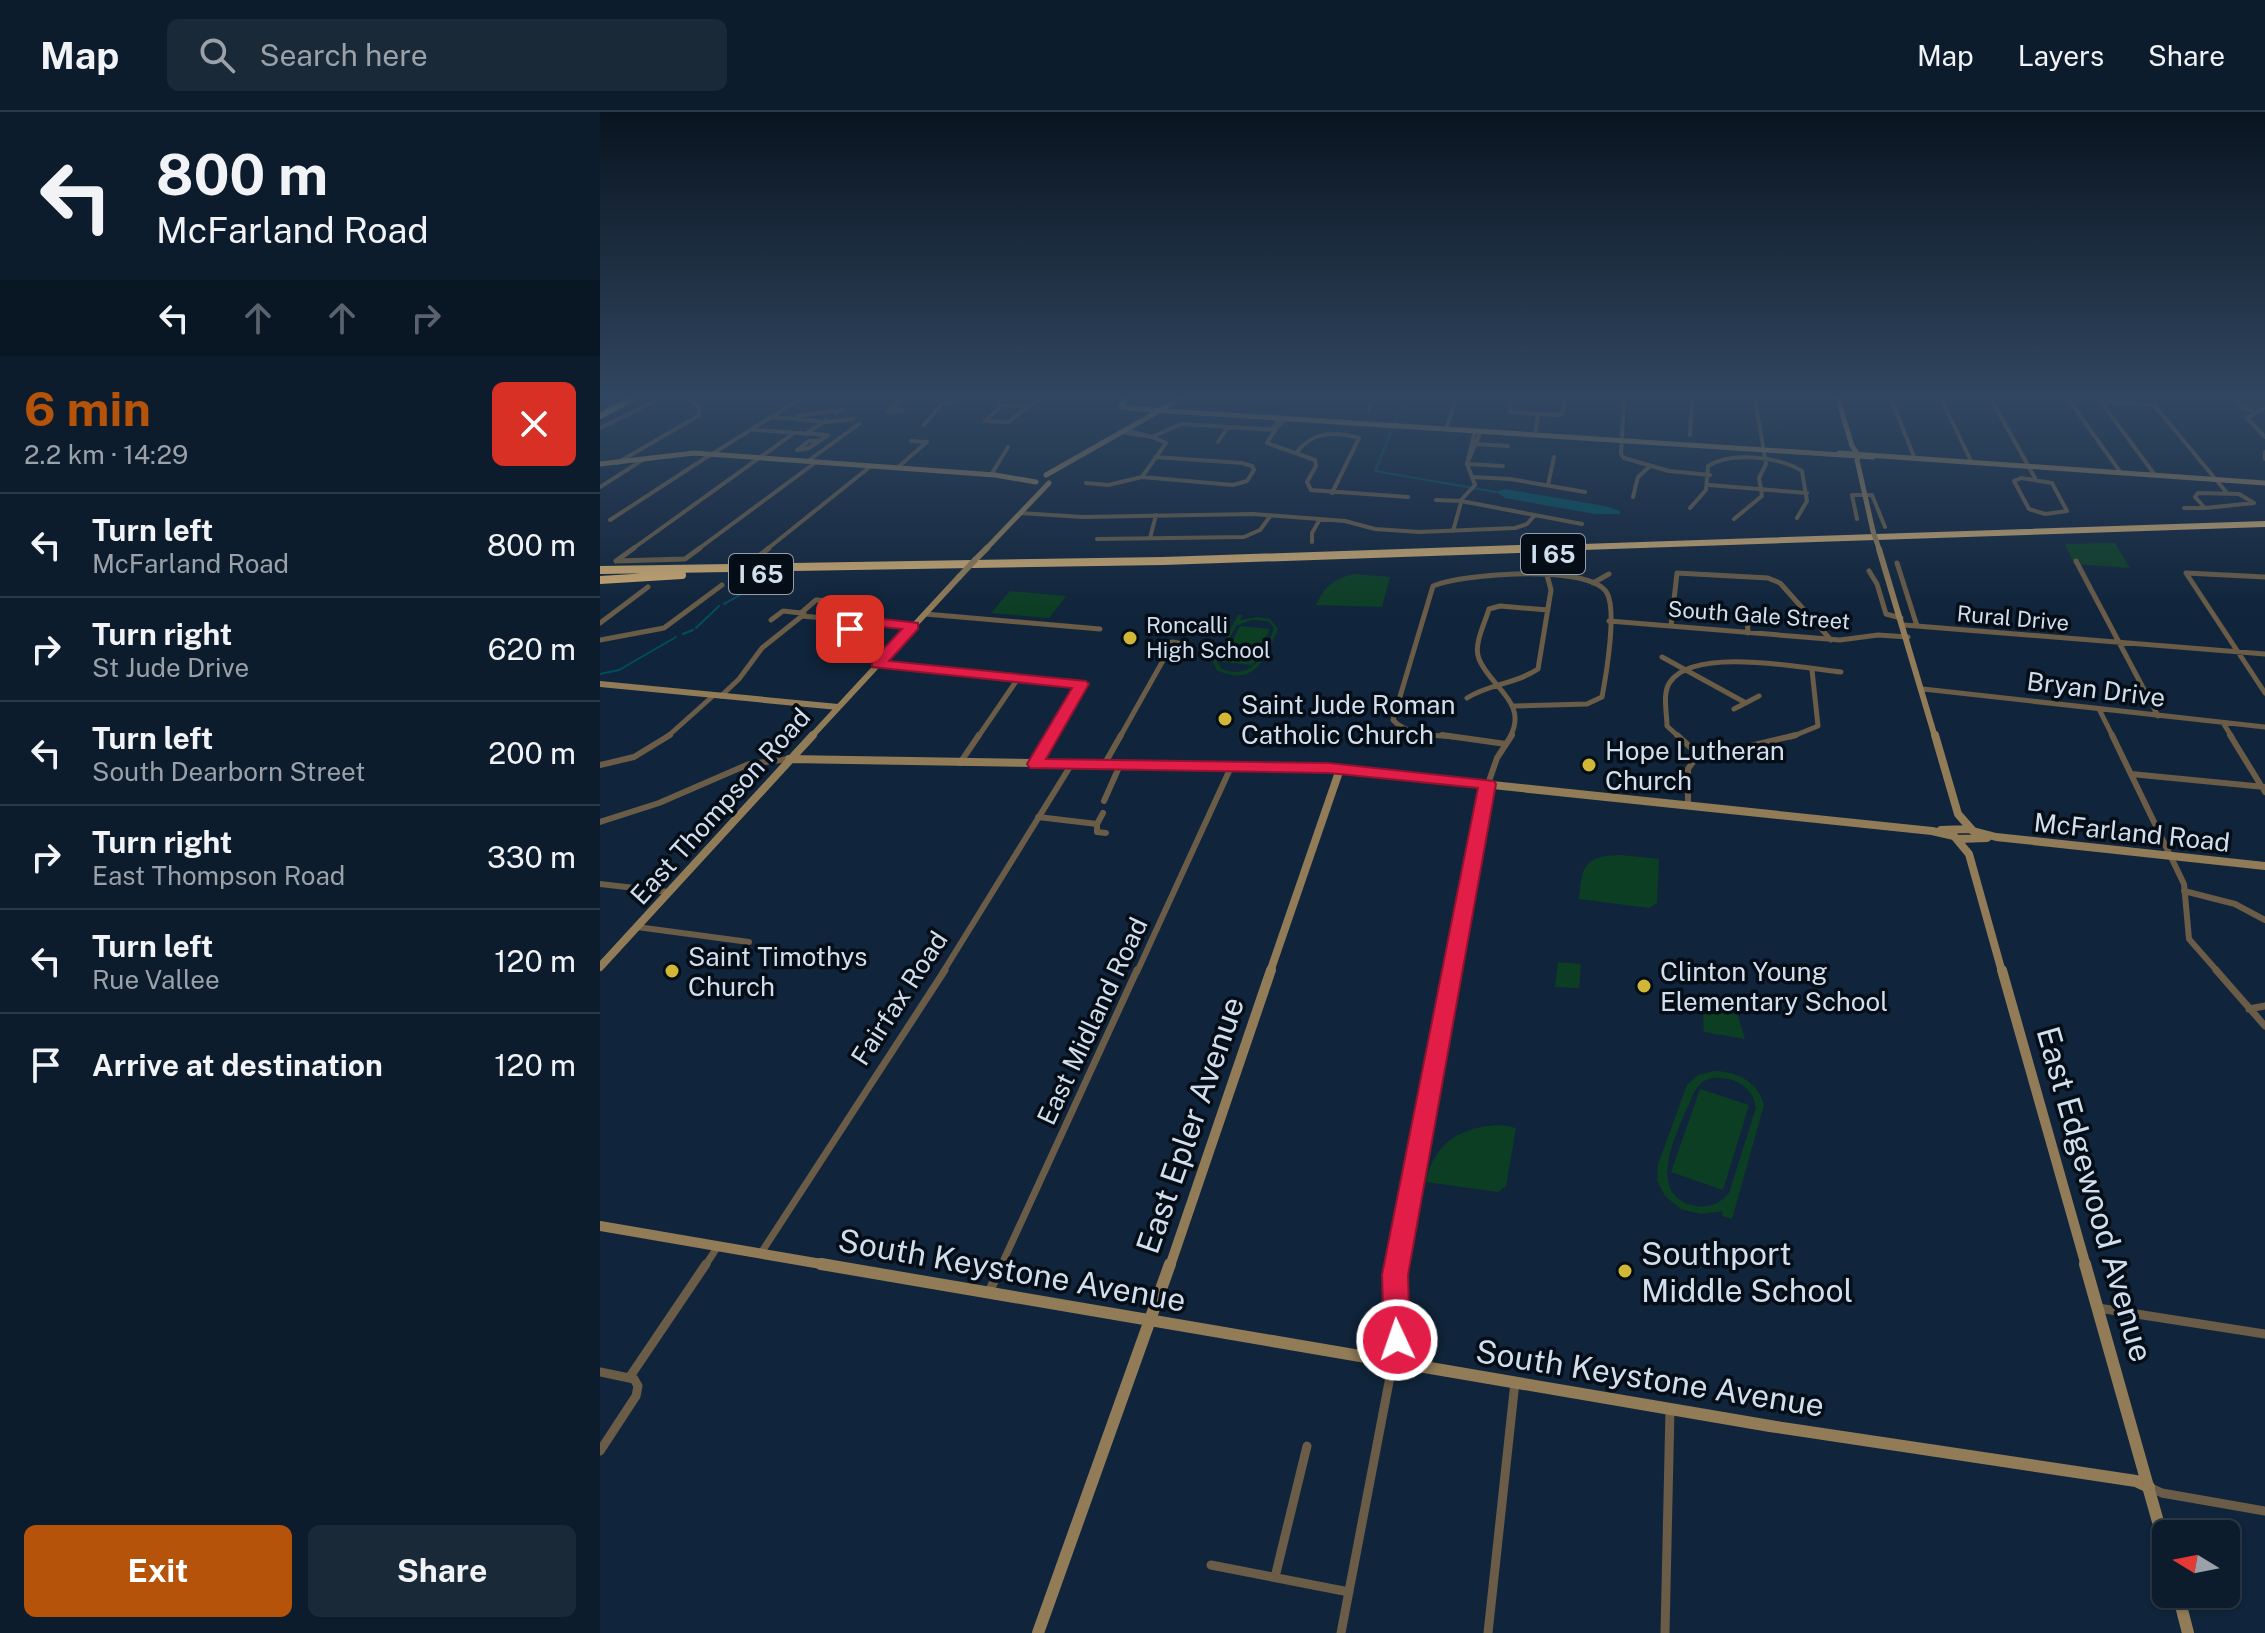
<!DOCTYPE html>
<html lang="en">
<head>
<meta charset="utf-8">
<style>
	:root { --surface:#0c1c2c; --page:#1a2938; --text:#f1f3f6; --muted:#9aa1a9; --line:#2c3a48; --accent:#b45309 }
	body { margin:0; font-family:"Public Sans",sans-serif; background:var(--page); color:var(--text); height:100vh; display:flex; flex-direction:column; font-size:30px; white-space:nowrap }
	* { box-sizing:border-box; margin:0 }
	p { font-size:26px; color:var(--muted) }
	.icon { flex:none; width:44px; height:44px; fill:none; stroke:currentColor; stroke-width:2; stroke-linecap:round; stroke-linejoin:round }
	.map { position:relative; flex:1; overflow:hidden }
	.panel { display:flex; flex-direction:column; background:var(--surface); width:600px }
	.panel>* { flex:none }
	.top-card { background:#0c1c2c; color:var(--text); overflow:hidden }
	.needle { width:52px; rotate:280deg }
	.buttons { position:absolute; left:1552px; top:1408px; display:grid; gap:16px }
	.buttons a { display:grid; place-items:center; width:88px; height:88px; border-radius:12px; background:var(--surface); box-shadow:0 2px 6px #0004,0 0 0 2px var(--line); font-size:40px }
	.pin { position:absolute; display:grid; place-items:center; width:68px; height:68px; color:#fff; margin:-34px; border-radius:16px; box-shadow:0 4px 12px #0006 }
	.me { position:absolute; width:88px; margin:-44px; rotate:357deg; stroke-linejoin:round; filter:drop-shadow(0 0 6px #0008) }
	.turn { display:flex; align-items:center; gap:28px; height:168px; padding:0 24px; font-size:36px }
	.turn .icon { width:104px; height:104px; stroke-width:2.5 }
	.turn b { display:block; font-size:56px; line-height:68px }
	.lanes { display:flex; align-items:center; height:76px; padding:0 24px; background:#0003; justify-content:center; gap:40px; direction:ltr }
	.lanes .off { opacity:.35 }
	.round { display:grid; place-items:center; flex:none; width:84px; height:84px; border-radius:12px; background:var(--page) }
	.overview { display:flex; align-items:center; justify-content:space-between; height:136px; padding:0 24px }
	h1 { font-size:48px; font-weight:700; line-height:60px; color:var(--accent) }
	.primary-button { display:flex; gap:16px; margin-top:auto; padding:16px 24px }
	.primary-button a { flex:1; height:92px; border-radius:12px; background:var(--accent); color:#fff; font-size:32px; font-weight:700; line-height:92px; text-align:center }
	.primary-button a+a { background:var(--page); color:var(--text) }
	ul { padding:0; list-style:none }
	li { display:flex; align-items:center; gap:24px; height:104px; padding:0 24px; border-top:2px solid var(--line) }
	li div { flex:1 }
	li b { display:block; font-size:30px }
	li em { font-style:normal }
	header { display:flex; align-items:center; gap:48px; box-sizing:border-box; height:112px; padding:0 40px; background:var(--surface); border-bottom:2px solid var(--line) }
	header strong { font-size:38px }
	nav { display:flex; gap:44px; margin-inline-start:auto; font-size:28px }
	.search { width:560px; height:72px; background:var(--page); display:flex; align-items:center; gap:20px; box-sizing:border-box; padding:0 28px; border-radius:12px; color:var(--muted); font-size:30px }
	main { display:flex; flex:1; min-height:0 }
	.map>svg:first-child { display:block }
	.green { fill:#0c3e24; fill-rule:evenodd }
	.water { fill:#004e5a }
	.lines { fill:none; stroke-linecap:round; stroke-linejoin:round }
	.stream { stroke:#004e5a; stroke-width:2 }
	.street-far4 { stroke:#6a5c46; stroke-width:4 }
	.street-far3 { stroke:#6a5c46; stroke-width:5 }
	.street-far2 { stroke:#6a5c46; stroke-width:6 }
	.street-far1 { stroke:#6a5c46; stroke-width:7 }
	.street { stroke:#6a5c46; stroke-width:9 }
	.secondary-far4 { stroke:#927c57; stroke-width:5 }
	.secondary-far3 { stroke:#927c57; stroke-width:6 }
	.secondary-far2 { stroke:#927c57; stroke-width:8 }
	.secondary-far1 { stroke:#927c57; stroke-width:10 }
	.secondary { stroke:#927c57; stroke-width:12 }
	.highway-far1 { stroke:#cdaa71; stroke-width:6 }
	.highway { stroke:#cdaa71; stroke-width:8 }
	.secondary-bridge-far1 { stroke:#927c57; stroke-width:5 }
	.secondary-bridge { stroke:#927c57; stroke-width:6 }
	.route { fill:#e11d48; stroke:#92132f; stroke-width:2 }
	.poi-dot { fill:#d2b736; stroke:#050d17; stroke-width:3 }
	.labels { text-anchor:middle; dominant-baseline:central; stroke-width:7; stroke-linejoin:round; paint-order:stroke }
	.far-street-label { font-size:22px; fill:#d1deed; stroke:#050d17 }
	.far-poi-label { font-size:22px; fill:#d1deed; stroke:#050d17; text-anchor:start }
	.shield { fill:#050d17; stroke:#949fad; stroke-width:2 }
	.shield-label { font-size:24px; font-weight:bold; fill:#d1deed }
	.street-label { font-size:26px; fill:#d1deed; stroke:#050d17 }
	.poi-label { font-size:26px; fill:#d1deed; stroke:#050d17; text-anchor:start }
	.near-street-label { font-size:32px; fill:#d1deed; stroke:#050d17 }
	.near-poi-label { font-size:32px; fill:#d1deed; stroke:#050d17; text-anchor:start }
</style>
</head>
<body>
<header>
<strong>Map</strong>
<div class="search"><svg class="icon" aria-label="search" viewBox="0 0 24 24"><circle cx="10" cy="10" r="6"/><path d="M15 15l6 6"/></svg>Search here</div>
<nav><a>Map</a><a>Layers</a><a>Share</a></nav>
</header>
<main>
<section class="panel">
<div class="top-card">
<div class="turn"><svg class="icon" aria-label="left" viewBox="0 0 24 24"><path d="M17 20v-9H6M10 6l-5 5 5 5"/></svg><div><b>800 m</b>McFarland Road</div></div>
<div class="lanes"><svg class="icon" aria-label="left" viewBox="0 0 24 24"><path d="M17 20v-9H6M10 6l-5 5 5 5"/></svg><svg class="icon off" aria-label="ahead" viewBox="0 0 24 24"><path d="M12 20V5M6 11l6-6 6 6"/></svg><svg class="icon off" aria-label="ahead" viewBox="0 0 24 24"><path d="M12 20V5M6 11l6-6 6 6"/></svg><svg class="icon off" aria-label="right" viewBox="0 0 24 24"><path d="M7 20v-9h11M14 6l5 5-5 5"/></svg></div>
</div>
<div class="overview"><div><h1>6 min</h1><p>2.2 km · 14:29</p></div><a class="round" style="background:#d93025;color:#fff"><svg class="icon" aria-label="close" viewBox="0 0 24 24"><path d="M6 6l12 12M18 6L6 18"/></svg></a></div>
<ul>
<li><svg class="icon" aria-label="left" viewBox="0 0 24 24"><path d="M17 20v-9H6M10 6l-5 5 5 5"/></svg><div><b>Turn left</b><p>McFarland Road</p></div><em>800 m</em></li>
<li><svg class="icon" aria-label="right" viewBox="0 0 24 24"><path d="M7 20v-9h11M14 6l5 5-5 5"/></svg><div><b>Turn right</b><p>St Jude Drive</p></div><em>620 m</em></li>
<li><svg class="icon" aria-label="left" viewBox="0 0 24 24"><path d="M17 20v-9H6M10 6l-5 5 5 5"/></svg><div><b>Turn left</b><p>South Dearborn Street</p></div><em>200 m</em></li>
<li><svg class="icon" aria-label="right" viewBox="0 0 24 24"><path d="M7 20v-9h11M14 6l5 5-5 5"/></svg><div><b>Turn right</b><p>East Thompson Road</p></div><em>330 m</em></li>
<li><svg class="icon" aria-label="left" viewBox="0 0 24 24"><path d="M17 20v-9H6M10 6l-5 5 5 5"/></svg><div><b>Turn left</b><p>Rue Vallee</p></div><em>120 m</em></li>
<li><svg class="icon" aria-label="arrive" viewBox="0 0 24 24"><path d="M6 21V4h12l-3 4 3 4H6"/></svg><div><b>Arrive at destination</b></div><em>120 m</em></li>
</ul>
<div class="primary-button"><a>Exit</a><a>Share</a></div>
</section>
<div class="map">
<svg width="1665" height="1521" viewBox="0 0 1665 1521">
	<rect width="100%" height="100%" fill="#10253b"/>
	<path class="green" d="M1515,431l15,25 -56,-4 -9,-20z
		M753,462l37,3 -8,30 -66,-2c9,-19 16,-25 37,-31z
		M410,479l56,5 -17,22 -58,-5z
		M638,503h4l-2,5 17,-3 13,2 8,10c-12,28 -23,59 -61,41l-4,-8zM651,508l17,1 6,7c-8,25 -21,53 -52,41l-5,-7 19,-36z
		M640,514l30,3 -17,36 -31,-3z
		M1020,743l39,4 -2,44 -8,5 -70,-9c3,-33 5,-43 41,-44z
		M958,850l23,2 -2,24 -24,-1z
		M1112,896l24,2 9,29 -41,-7 -1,-19h7z
		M1115,959c23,1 43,11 49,34l-32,114 -10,-3 1,-5 -22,3 -20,-5 -16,-13 -8,-16 1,-16 29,-79 11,-10zM1111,966c21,-2 42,7 45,30l-27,85c-9,11 -20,15 -34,13 -55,-12 -13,-82 -1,-114l8,-10z
		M1100,977l49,16 -26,85 -52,-18z
		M902,1013l14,3 -10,58 -8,6 -72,-10c8,-41 37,-56 76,-57z"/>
	<path class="water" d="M905,377l100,17 15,5v3h-25l-90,-16 -9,-6z"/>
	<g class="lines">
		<path class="stream" d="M805,287l-30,72 121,21
			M124,492l39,-22
			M96,516l23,-22
			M83,522l10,-4
			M0,562l19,-4 57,-33"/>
		<path class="street-far4" d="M399,287l1,8 -15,14 23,1 31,-23
			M911,287l-1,13 47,3 6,-2 2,-14
			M1024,287l-3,55 3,4 45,13 41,4
			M1291,287l24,60
			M1341,287l31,64
			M1391,287l44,79
			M1468,287l53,74
			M1634,287l8,8 13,5
			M1501,290l53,3 73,88
			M1501,290l54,73
			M401,293l28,2
			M1665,296l-18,10 18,19
			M290,297l11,1 1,1 -14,1z
			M290,297l12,-10
			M769,299l2,-12
			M236,301l6,-3
			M197,304l45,-6
			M173,305l53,5 27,-3 -11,2
			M680,306l-7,10 2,2 11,-12
			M324,313l18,-21 27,-5
			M0,316l60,-29
			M846,317l10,-30
			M153,318l75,5
			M675,318l-8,13 48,17 1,6 -9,16 4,8 97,7
			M875,319l-8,33 14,-33
			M521,320l31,5 -27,-7
			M206,322l20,-14
			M935,323l3,-21
			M1090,323l2,-36
			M552,325l29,-13 94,6
			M219,329h-10l-12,9 12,-2 19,-13
			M311,329l16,1
			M618,330l10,-15
			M875,332l33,2
			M1665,340v7
			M696,341c17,-22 38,-22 63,-15l-27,55
			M112,342l88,-55
			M208,349l51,-37
			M17,351l81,-47 2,-8 -11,-9
			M297,356l30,-26
			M391,363l17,-28
			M542,365l24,-34 -14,-6
			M872,365l38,2 75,13
			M1421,366l31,5 15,28 -22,3 -16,-5 -15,-28z
			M486,371l22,2 34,-8 91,8 14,-4 7,-11 -2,-4 -10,-3 -87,-6
			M948,373l6,-28
			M1109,373l98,8
			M0,375l44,-28
			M1598,381l41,1 15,9 -49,5 -10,-11z
			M1033,385l5,-20 11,-10
			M836,388l25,1 121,23
			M1090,396l16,-18 2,-24c24,-15 71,-9 94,5l5,30 -10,17
			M1584,396h21
			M420,401l63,4 170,-3 92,7 30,8 44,3 96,-4 12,-4 8,-9
			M1134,407l28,-23 -3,-18 7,-14 -11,-65
			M1257,407l-5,-24h20l13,32
			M10,408l100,-65
			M853,419l9,-32 13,-14 -8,-21 36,2
			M550,426l6,-23
			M497,427l147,-2 16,-7 11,-15
			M712,430v-9l8,-14
			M31,438l163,-117
			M97,438l119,-88
			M166,438l105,-84"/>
		<path class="street-far3" d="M155,447l14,-11
			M16,449l69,-2 15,-11
			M16,449l18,-13
			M1476,449l82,155
			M1297,451l20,63
			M1269,459l8,13 9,30 15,4
			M1665,465l-79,-4 79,120
			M993,471l16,-9
			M274,494l-24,23 17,2 10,-9
			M1142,499l5,5 1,17
			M325,502l175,15
			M202,504l111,10
			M171,508l12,-9 18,2
			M1009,509l231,19 38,-5 30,2
			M0,511l48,-36
			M1304,513l361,29
			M1071,514l6,-53 91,5 12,5 51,57
			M0,528l64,-12 58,-43
			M572,530l12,2 2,6 -13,7 -14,-3 -1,-7z
			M1062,545l84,46
			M277,552l204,20 -30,53
			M1323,577l342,38
			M121,584l18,-17 23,-31 40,-32 2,-3h-3l15,-13 25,2
			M867,586c22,-14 49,-14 71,-29l13,-79 -4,-15
			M1134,597l25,-13
			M1500,599l13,26
			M1623,611l9,14
			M67,625l47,-42
			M378,625l41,-60
			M520,625l45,-80
			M856,625c-20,-2 -49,-1 -63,-17l40,-134c28,-12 156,-23 174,7 10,18 -1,83 -5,104l-15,7 -73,2
			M910,625c19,-35 -20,-50 -31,-78 -6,-14 6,-36 10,-50l11,-3 48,4
			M1079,625l-12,-11c0,-13 -5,-33 3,-44 24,-36 133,-14 171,-10
			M1191,625l27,-11 -6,-56"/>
		<path class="street-far2" d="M842,623l64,9
			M1077,623l24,22
			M1512,623l72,149 5,55 29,33
			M1630,623l35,57
			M360,651l19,-28
			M436,652l16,-29
			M0,653l34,-8 36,-22
			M504,653l17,-30
			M1531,662l134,13
			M504,689l16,-36
			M1088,693v-36l7,-10 101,-24
			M438,705l59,7
			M0,710l59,-19 90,-39 40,-5
			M497,712v8l9,1
			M497,712l6,-11
			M0,772l69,8
			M1584,779l51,13 30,16
			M37,815l112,15
			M343,860l128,-207
			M537,860l94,-205
			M852,860l36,-188 9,-26 15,-23"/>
		<path class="street-far1" d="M1616,858l49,56
			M1649,897l16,-3
			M161,1141l184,-283
			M105,1154l13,-20
			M401,1154l136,-296
			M797,1154l56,-296"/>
		<path class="street" d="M389,1180l13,-28
			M1498,1196l167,26
			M0,1260l34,7 4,7 -2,10 -36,55
			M29,1266l77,-114
			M1549,1375l13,6 103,18
			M611,1453l138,27
			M675,1465l32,-131
			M741,1521l56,-293v-76
			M888,1521l27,-251
			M1065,1521l5,-224"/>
		<path class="secondary-far4" d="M524,287l-3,8 17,2 735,48
			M1238,287l14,47 7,10 -2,4 16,71
			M1239,341l426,30
			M0,352l94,-11 301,22 41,7
			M446,363l134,-76
			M385,438l64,-67"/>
		<path class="secondary-far3" d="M1279,437l56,188
			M375,448l12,-12
			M0,572l238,23
			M211,625l148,-160"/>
		<path class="secondary-far2" d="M1335,623l23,79 15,17 23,6 269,29
			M189,647l540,9 603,63 22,5 15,18 33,118
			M1341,718l29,-1
			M1357,727l30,-1
			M0,855l213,-232
			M670,860l70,-203"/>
		<path class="secondary-far1" d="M1402,858l84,296
			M0,1114l233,40
			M570,1154l101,-296"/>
		<path class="secondary" d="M221,1152l949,162 366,55 13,6
			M1485,1152l81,286
			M1578,1482l10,39
			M438,1521l132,-369"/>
		<path class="highway-far1" d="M0,304l32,-17
			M891,438l774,-26"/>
		<path class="highway" d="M0,458l563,-9 388,-13
			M0,468l82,-5"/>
		<path class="secondary-bridge-far1" d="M1273,419l6,18"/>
		<path class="secondary-bridge" d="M359,465l16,-17"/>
	</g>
	<linearGradient id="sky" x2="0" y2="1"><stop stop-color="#091420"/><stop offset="0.57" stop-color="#314660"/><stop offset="1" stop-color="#314660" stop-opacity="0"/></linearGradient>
	<rect width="1665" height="500" fill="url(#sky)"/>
	<path class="route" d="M258,504l60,7v6l-29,32 197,20 3,3 -43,75 283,4 165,18 2,3 -88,491 2,65 -4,9 -9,4 -10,-4 -3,-9 -2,-65 96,-487 -149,-15 -299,-5 -3,-4 45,-76 -200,-21v-6l30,-32 -41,-4 -6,7h-10v-6z"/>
	<g class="poi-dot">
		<circle cx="530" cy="526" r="8"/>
		<circle cx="625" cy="607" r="8"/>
		<circle cx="989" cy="653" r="8"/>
		<circle cx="72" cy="859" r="8"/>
		<circle cx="1044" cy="874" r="8"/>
		<circle cx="1025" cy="1159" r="8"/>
	</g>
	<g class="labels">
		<g class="far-street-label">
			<text transform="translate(1159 503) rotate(4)">South Gale Street</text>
			<text transform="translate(1413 506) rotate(5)">Rural Drive</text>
		</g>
		<g class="far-poi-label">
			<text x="546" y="513">Roncalli<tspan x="546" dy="25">High School</tspan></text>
		</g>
		<g class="shield">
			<rect x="921" y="422" width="64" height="40" rx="6"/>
			<rect x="129" y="442" width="64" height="40" rx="6"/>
		</g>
		<g class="shield-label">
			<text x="953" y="442">I 65</text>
			<text x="161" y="462">I 65</text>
		</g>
		<g class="street-label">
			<text transform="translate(1496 577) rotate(7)">Bryan Drive</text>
			<text transform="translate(120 694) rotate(-48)">East Thompson Road</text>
			<text transform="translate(1532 720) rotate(6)">McFarland Road</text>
			<text transform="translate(299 886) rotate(-57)">Fairfax Road</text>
			<text transform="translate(492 909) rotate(-65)">East Midland Road</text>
		</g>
		<g class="poi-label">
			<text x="641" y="592">Saint Jude Roman<tspan x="641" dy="30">Catholic Church</tspan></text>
			<text x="1005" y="638">Hope Lutheran<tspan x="1005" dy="30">Church</tspan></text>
			<text x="88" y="844">Saint Timothys<tspan x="88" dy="30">Church</tspan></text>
			<text x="1060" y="859">Clinton Young<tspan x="1060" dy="30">Elementary School</tspan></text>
		</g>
		<g class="near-street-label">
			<text transform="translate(590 1013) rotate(-71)">East Epler Avenue</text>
			<text transform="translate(1495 1082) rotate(74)">East Edgewood Avenue</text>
			<text transform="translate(412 1158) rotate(10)">South Keystone Avenue</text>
			<text transform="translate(1050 1266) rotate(9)">South Keystone Avenue</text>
		</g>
		<g class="near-poi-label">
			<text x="1041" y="1141">Southport<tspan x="1041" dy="37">Middle School</tspan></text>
		</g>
	</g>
</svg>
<div class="buttons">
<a><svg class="needle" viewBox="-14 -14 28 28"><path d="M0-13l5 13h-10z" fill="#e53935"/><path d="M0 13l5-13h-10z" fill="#9aa1a9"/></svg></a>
</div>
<div class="pin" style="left:250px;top:517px;background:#d93025"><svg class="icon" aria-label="arrive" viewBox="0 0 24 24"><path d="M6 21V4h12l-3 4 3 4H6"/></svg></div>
<svg class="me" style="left:797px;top:1228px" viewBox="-20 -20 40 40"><circle r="17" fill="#e11d48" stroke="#fff" stroke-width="3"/><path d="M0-11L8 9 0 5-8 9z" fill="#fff"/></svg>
</div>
</main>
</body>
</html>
